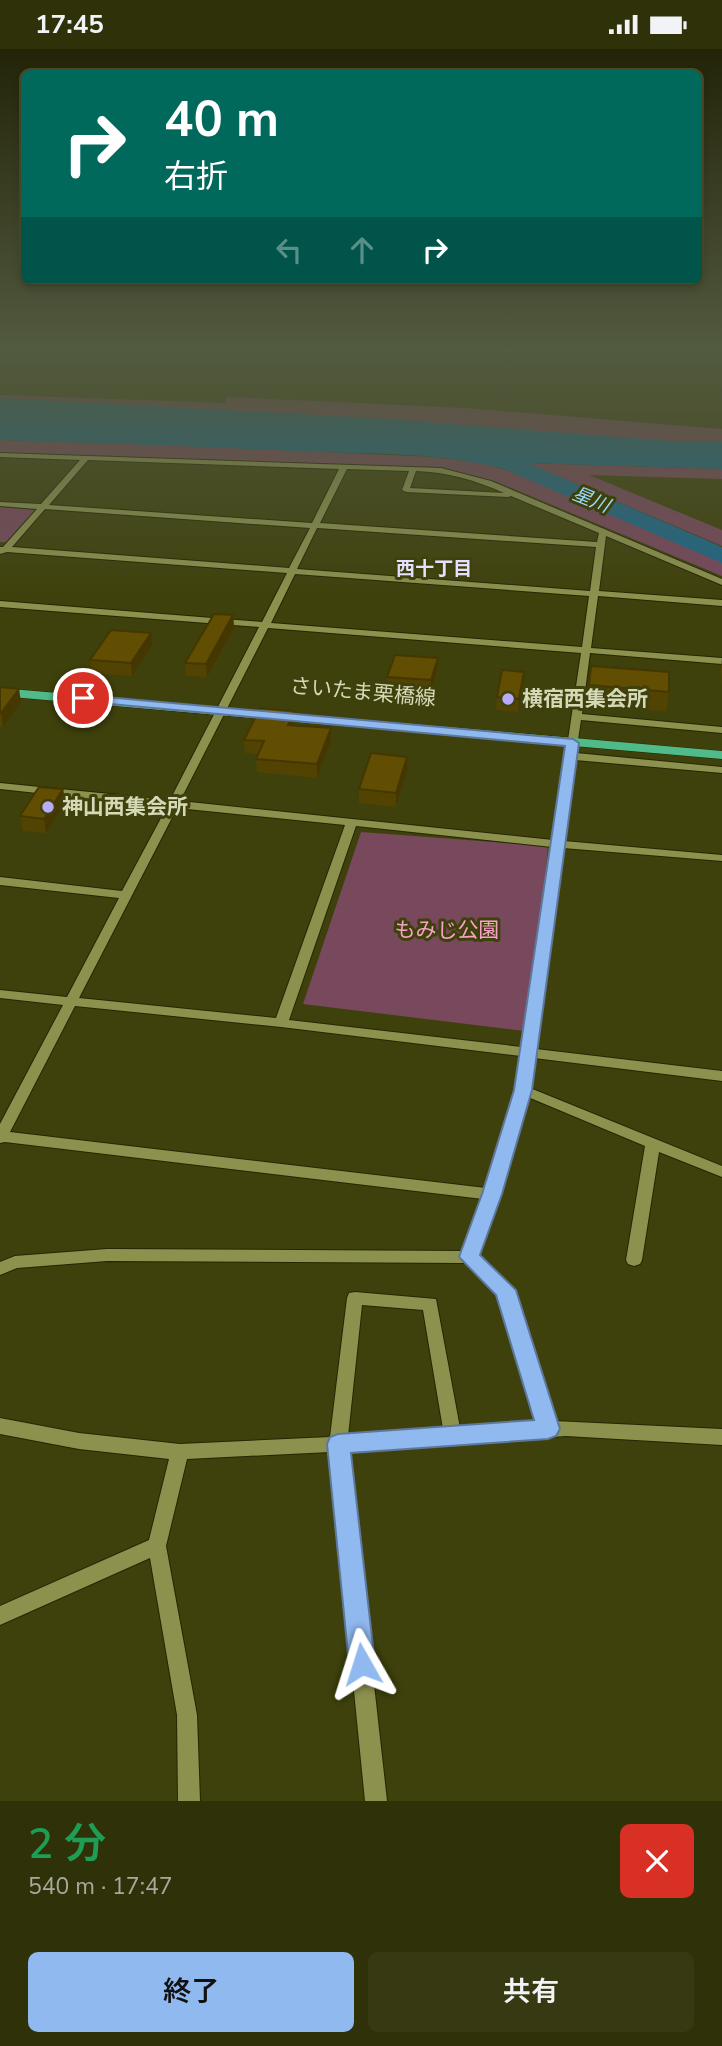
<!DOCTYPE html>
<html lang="ja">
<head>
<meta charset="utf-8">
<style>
	:root { --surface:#2f3109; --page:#373912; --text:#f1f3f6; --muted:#a7a99c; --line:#4a4c2a; --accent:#90b9f0 }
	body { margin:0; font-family:"Nunito Sans","Noto Sans JP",sans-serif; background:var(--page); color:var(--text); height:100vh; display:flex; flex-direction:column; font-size:26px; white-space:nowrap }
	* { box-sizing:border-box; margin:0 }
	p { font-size:23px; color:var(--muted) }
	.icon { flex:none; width:38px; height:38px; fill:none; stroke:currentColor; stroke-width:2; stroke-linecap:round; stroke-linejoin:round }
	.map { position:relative; height:1752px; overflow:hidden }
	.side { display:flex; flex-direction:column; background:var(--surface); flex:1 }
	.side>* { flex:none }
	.hud { position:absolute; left:21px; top:21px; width:681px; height:214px; border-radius:10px; box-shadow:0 4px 10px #0003,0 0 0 2px var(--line); background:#00695c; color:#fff; overflow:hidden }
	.pin { position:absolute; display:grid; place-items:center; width:60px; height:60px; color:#fff; margin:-30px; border:4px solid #fff; border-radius:50%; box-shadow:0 2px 7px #0007 }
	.me { position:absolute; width:77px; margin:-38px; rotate:354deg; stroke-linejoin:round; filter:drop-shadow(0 0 5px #0008) }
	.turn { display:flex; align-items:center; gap:24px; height:147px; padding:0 28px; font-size:32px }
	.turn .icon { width:91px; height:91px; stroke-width:2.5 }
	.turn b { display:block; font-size:49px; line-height:60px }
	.lanes { display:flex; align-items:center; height:66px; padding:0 28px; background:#0003; justify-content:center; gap:35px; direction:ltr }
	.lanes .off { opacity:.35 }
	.round { display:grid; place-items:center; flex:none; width:74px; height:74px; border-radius:10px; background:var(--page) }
	.overview { display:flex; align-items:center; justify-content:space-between; height:119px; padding:0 28px }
	h1 { font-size:42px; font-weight:600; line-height:52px; color:#1e9e55 }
	.action { display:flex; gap:14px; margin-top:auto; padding:14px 28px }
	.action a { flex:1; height:80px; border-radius:10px; background:var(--accent); color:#111; font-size:28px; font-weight:600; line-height:80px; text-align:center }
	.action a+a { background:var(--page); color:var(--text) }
	.status { display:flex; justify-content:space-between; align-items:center; height:49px; padding:0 35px; background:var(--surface); direction:ltr }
	.status svg { height:19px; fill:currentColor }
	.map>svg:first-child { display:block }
	.green { fill:#78485d }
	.water { fill:#1f6788 }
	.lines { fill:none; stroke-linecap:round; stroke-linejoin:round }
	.minor-casing { stroke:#252703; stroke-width:2 }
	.major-casing { stroke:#252703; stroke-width:1 }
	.minor { fill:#8c914e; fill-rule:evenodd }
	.major { fill:#50bb88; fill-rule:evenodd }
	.wall { fill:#534303 }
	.shaded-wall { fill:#443702 }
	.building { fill:#614e03; stroke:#443702; stroke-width:2 }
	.route { fill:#90b9f0; stroke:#5e789c; stroke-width:2 }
	.poi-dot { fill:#b9abf7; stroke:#3f410c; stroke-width:2.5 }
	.labels { text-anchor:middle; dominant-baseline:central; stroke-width:6; stroke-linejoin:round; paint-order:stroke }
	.far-water-label { font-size:19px; font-style:italic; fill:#99dbff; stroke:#3f410c }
	.far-neighbourhood-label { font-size:19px; font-weight:bold; fill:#e4e0fe; stroke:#3f410c }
	.street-label { font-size:21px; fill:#d5d9b7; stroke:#3f410c }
	.poi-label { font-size:21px; font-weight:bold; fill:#d5d9b7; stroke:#3f410c; text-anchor:start }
	.park-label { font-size:21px; fill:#f7a1c6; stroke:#3f410c }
</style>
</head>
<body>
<div class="status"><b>17:45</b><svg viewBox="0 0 49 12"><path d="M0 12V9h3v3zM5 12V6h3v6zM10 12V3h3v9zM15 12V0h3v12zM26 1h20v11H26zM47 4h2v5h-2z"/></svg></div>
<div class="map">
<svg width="722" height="1752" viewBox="0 0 722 1752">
	<rect width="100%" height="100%" fill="#3f410c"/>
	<path class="green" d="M0,346l225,8 2,-6 238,11 257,21v13l-51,-1 -671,-43z
		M0,391l166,5 269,12 45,6 36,10 206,88v15l-225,-94 -55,-14 -442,-15z
		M526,414l196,6v10l-133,-4 133,55v16z
		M0,458l37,3 -28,32h-9z
		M361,783l187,14 -16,186 -229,-28z"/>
	<path class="water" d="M0,349l374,20 297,23 51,1v27l-194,-6 194,84v16l-218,-94c-60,-16 -124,-15 -185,-17 -106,-5 -213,-9 -319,-12z"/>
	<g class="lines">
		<defs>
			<path id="minor" d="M0,404l441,15 50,13 231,98v6l-116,-49 -7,55 123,9v6l-124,-10 -7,52 131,10v6l-132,-11 -8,61 140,13v6l-141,-13 -5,33 146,14v6l-147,-13 -11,81 158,14v6l-159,-13 -27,201 186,22v10l-188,-23 -4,30 192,78v11l-63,-25 -17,108 -2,4 -6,2 -6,-2 -2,-4 19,-114 -117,-49 -28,97 -22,61 33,30 2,5 41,131 168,8v16l-156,-9 -218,15 39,350h-22l-35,-349 -143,7 -21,87 31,169 3,86h-22l-1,-86 -27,-157 -150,67v-19l149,-66 20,-81 -90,-10 -79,-15v-16l79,15 101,11 150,-7 17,-139 2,-5 6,-1 81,7 24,129 77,-6 -39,-129 -33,-30 -358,-2 -90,7 -17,7v-13l15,-6 92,-7 356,2 20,-52 -478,-57 -5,1v-19l63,-119 -63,-7v-8l67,7 52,-99 -119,-13v-8l122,14 45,-84 -167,-18v-6l170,17 89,-173 -259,-20v-6l262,21 25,-49 -280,-21 -7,2v-7h3l34,-38 -37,-3v-4l41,2 39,-44 -80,-3zM88,411l251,9 -27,54 -263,-18zM347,420l62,2 -7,19 4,2 102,5 3,-1 88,37 -2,9 -277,-19zM416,422c31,1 59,9 88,22l-94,-5zM45,460l265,19 -21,40 -277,-21zM317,479l279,19 -6,44 -293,-22zM295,525l294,22 -7,51 -311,-24zM268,579l313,25 -28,187 -373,-39zM177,759l168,17 -69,193 -197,-20zM356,777l196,21 -30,200 -233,-27zM75,957l206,21 240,29 -5,34 -30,98 -476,-56zM362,1256l61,5 20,119 -95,7z"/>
			<path id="major" d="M0,639l722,63v8l-722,-63z"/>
		</defs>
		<use href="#minor" class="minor-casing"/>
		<use href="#major" class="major-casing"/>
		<use href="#minor" class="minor"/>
		<use href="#major" class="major"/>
	</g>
	<path class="wall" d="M233,566l1,13 -27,49 -21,-1 -1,-13z
		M152,597l-20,30 -40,-3 -2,-13z
		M722,610v33l-1,-25z
		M591,617l78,26 -3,19 -79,-6z
		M437,622l-7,22 -43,-3v-13z
		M523,636l-5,27 -22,-2 1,-13z
		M0,638l21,15 -18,25 -3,-1z
		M294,676l37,16 -14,37 -60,-6 -1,-13 2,-5 -13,-1 -1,-13z
		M407,722l-11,36 -37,-4v-14z
		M63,740l2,14 -19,30 -23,-2 -3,-15z"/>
	<path class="shaded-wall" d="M233,566l1,13 -27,49 -1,-13z
		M151,584l1,13 -20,30 -1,-13z
		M438,609l-1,13 -7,22 1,-13z
		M524,623l-1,13 -5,27 1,-13z
		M19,640l2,13 -18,25 -2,-14z
		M294,662v13l-5,14 -1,-13z
		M331,679v13l-14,37v-14z
		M407,708v14l-11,36v-14z
		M63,740l2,14 -19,30 -2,-14z"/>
	<path class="building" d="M214,565l19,1 -27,49 -21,-1z
		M111,581l40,3 -20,30 -41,-3z
		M395,606l43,3 -7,22 -44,-3z
		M591,617l78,6v20l-80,-7z
		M502,621l22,2 -5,27 -22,-2z
		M0,638l19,2 -18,24h-1z
		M260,659l34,3 -6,14 43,3 -14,36 -61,-5 8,-18 -20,-1z
		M371,704l36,4 -11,36 -37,-4z
		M39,738l24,2 -19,30 -24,-3z"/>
	<linearGradient id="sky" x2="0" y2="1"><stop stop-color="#232407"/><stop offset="0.55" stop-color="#525a40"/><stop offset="1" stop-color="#525a40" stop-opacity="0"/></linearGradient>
	<rect width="722" height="548" fill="url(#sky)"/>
	<path class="route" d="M83,646l490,44 6,4 -47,347 -30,104 -22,61 36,35 44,139 -4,7 -8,3 -197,14 24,211 -4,9 -9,4 -10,-4 -3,-9 -22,-220 3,-7 8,-3 196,-14 -38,-125 -37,-38 23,-63 32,-104 51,-344 -487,-45v-5z"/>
	<g class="poi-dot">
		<circle cx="508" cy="650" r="7"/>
		<circle cx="48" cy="758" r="7"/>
	</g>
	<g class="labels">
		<g class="far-water-label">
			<text transform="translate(591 451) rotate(22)">星川</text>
		</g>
		<g class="far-neighbourhood-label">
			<text x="434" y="520">西十丁目</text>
		</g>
		<g class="street-label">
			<text transform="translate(363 643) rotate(5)">さいたま栗橋線</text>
		</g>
		<g class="poi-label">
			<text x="522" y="650">横宿西集会所</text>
			<text x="62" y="758">神山西集会所</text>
		</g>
		<g class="park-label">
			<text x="447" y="881">もみじ公園</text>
		</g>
	</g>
</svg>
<div class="pin" style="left:83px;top:649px;background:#d93025"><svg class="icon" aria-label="arrive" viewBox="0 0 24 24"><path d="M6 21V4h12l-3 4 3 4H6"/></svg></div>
<svg class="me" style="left:362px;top:1615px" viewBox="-20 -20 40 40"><path d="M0-17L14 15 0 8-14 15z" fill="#90b9f0" stroke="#fff" stroke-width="4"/></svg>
<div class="hud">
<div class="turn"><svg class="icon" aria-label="right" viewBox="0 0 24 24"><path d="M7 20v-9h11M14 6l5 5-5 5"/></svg><div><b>40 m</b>右折</div></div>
<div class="lanes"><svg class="icon off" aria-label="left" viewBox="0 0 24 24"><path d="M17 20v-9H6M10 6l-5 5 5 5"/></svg><svg class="icon off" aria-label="ahead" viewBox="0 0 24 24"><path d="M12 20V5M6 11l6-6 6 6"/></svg><svg class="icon" aria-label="right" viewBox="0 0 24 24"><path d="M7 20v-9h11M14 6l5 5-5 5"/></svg></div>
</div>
</div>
<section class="side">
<div class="overview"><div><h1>2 分</h1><p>540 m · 17:47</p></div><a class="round" style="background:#d93025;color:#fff"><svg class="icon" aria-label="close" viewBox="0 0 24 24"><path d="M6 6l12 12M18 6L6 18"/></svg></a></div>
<div class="action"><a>終了</a><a>共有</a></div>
</section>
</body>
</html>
